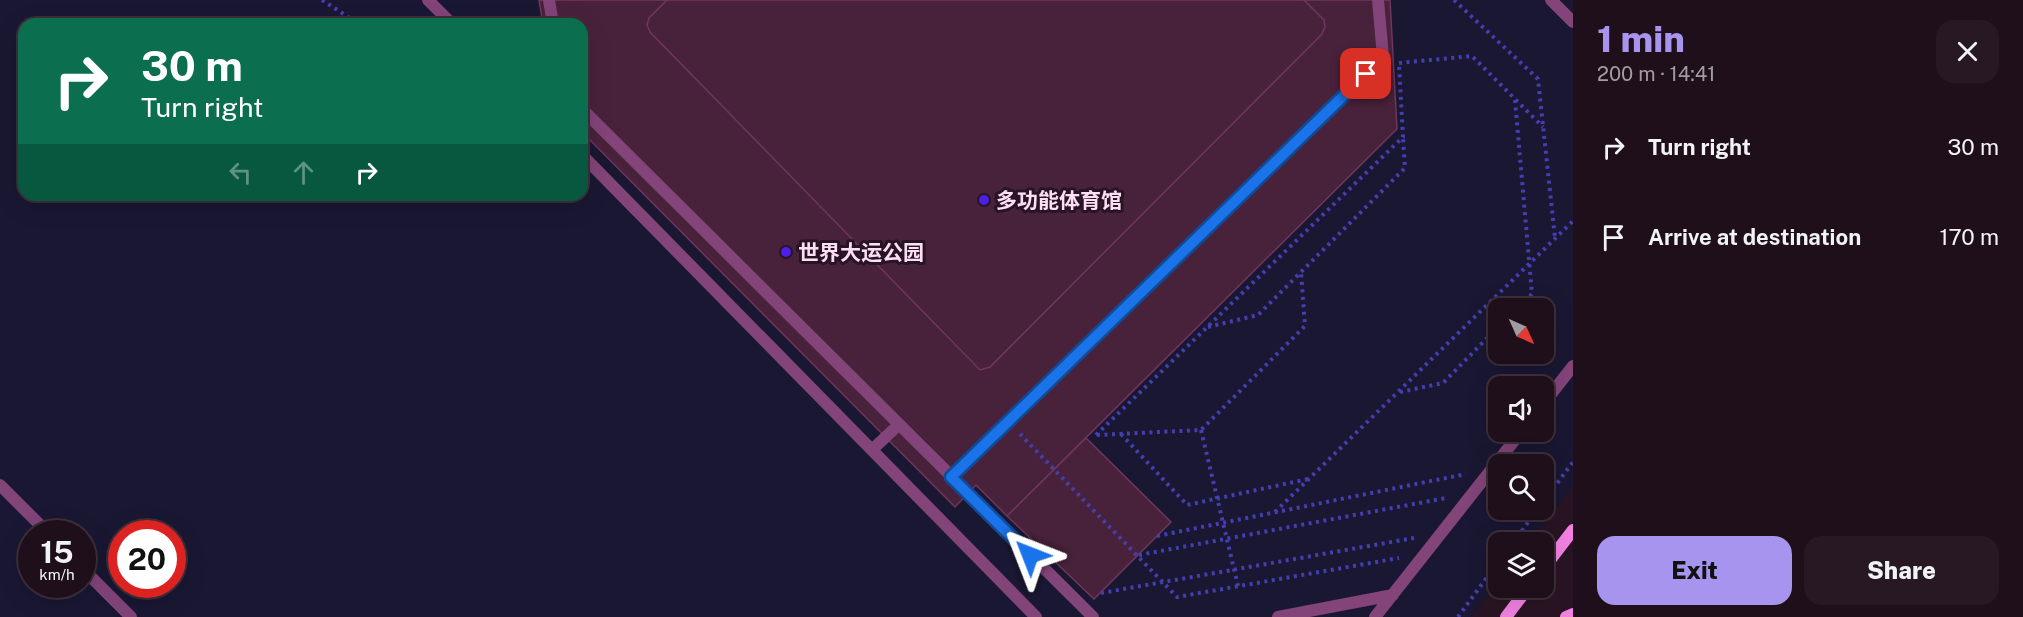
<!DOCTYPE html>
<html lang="en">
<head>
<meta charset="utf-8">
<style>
	:root { --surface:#1f0f1a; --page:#271823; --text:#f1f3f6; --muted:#a19ca2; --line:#3c2f39; --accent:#a694ef }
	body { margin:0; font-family:"Public Sans","Noto Sans SC",sans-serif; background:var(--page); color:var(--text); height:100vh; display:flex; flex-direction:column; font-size:22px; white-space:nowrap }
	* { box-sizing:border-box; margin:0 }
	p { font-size:20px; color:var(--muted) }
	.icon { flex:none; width:33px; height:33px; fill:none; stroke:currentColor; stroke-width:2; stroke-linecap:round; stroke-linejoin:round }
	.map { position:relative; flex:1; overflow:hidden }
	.panel { display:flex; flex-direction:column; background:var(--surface); width:450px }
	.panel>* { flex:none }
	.banner { position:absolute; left:18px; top:18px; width:570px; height:183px; border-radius:18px; box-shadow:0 6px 24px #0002,0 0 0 2px var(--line); background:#0b6e4f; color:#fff; overflow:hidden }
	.needle { width:39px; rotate:135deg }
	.buttons { position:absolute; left:1488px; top:298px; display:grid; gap:12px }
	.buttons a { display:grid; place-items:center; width:66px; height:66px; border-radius:12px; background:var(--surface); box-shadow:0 6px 24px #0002,0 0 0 2px var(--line); font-size:30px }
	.speed { position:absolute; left:18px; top:520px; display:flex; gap:12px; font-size:30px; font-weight:700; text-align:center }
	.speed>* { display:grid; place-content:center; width:78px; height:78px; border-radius:50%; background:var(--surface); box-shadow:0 6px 24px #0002,0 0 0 2px var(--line); line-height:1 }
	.speed small { font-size:15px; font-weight:400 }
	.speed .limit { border:9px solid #d22; background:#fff; color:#111 }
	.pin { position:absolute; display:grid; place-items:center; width:51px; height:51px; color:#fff; margin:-26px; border-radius:12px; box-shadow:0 3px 9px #0006 }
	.me { position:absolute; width:66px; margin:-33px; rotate:315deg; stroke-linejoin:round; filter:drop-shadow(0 0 4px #0008) }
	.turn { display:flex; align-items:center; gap:21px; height:126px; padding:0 24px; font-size:27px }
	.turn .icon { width:78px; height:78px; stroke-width:2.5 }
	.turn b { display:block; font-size:42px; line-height:51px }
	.lanes { display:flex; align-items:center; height:57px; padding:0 24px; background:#0003; justify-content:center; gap:30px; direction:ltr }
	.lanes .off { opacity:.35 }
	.round { display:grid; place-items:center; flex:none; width:63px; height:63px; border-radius:18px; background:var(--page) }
	.overview { display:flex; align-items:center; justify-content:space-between; height:102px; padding:0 24px }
	h1 { font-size:36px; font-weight:800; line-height:45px; color:var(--accent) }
	.button { display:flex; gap:12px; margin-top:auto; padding:12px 24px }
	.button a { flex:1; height:69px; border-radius:18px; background:var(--accent); color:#111; font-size:24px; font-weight:800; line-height:69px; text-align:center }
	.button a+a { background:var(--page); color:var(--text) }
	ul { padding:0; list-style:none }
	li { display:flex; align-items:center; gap:18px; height:90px; padding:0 24px }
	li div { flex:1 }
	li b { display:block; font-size:22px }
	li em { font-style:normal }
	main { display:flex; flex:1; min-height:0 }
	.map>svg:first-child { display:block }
	.green { fill:#191732; fill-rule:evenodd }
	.building { fill:#48223b; stroke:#71365e; stroke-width:1.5 }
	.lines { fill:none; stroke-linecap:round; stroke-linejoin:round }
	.path { stroke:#453eb0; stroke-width:4; stroke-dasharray:3 4.5; stroke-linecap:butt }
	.service { stroke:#824479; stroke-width:12 }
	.secondary { stroke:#f180e1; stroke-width:12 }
	.route-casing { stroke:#114b97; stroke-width:15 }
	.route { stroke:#1a73e8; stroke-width:10 }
	.poi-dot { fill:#4b1fe7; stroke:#291423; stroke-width:2 }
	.labels { text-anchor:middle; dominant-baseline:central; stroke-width:6; stroke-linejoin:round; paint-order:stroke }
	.poi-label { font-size:21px; font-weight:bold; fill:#fcdff5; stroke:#291423; text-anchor:start }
</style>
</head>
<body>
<main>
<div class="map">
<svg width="1573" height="617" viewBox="0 0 1573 617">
	<rect width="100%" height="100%" fill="#291423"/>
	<path class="green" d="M0,0h1573v486l-44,57h-31v39l-27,35h-1471zM24,24h558v171h-558zM1498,309h46v45h-46zM1498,387h46v45h-46zM1498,465h46v45h-46zM32,534h50v51h-50zM122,534h50v51h-50z"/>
	<path class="building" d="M539,0h851l7,129 -390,387 -31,-31 -21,22 -373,-375v-108h-39z
		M667,0h637l20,20 1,7 -3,7 -332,333 -10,3 -330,-338 -3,-7 2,-7z
		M1086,438l85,84 -77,77 -87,-83z"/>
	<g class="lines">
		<path class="path" d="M322,0l37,24
			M1454,0l84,79 17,159
			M1399,63l73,-7 71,71
			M1515,100l17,194 -15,15
			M1208,327l50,-12 147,-147 -2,-30
			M1400,392l43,-9 55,-56
			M1201,430l37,156
			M1020,434l157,163 222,-39
			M1121,434l66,71 121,-26
			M1096,435l307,-298 -4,-73
			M1097,435l104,-5 104,-104 -4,-54
			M1544,501l29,-39
			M1275,512l298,-291
			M1157,536l309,-62
			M1513,543l24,-33
			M1139,555l307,-57
			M1101,593l313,-55
			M1458,617l40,-55"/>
		<path class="service" d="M428,0l24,24
			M549,0l4,24
			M1551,0l22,22
			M582,109l511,508
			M582,155l454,462
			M1544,403l29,-37
			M873,449l20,-19
			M951,477l432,-420 -5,-57
			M0,485l49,49
			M82,568l49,49
			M1278,617l115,-22
			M1375,617l146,-185"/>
		<path class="secondary" d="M1544,568l29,-38
			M1506,617l22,-29
			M1566,617l7,-3"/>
	</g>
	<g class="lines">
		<defs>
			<path id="route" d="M1030,555l-79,-78 415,-403"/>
		</defs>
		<use href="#route" class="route-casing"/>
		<use href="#route" class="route"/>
	</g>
	<g class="poi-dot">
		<circle cx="984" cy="200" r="6"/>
		<circle cx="786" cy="252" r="6"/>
	</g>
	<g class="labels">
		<g class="poi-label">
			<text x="996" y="200">多功能体育馆</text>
			<text x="798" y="252">世界大运公园</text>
		</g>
	</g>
</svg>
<div class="buttons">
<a><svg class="needle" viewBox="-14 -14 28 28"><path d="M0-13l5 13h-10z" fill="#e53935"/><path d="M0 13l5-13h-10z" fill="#a19ca2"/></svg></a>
<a><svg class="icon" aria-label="sound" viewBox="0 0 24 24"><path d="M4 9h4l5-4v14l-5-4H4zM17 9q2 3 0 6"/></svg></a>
<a><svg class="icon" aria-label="search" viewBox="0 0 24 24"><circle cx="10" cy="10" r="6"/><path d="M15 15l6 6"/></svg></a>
<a><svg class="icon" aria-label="layers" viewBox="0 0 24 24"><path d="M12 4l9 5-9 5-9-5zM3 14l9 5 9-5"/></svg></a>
</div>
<div class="speed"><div>15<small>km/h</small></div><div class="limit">20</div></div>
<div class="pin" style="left:1366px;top:74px;background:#d93025"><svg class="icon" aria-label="arrive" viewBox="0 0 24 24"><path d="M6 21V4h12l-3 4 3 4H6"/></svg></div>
<svg class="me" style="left:1030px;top:555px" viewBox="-20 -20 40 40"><path d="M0-17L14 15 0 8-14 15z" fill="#1a73e8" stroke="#fff" stroke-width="4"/></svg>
<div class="banner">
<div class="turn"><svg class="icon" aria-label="right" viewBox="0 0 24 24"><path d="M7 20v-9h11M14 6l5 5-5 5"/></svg><div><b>30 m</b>Turn right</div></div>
<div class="lanes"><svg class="icon off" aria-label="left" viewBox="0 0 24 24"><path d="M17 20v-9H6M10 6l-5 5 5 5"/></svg><svg class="icon off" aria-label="ahead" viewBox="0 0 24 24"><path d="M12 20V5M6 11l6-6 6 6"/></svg><svg class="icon" aria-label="right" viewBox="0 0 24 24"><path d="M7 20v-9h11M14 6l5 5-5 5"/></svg></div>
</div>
</div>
<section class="panel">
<div class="overview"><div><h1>1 min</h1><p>200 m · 14:41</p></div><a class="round"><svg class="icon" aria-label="close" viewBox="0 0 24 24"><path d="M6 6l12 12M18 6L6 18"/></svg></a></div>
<ul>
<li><svg class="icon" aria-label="right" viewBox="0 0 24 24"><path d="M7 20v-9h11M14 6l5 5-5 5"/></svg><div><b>Turn right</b></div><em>30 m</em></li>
<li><svg class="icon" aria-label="arrive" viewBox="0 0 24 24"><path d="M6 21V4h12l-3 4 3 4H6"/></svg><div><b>Arrive at destination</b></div><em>170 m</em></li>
</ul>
<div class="button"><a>Exit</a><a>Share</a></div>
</section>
</main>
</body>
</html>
